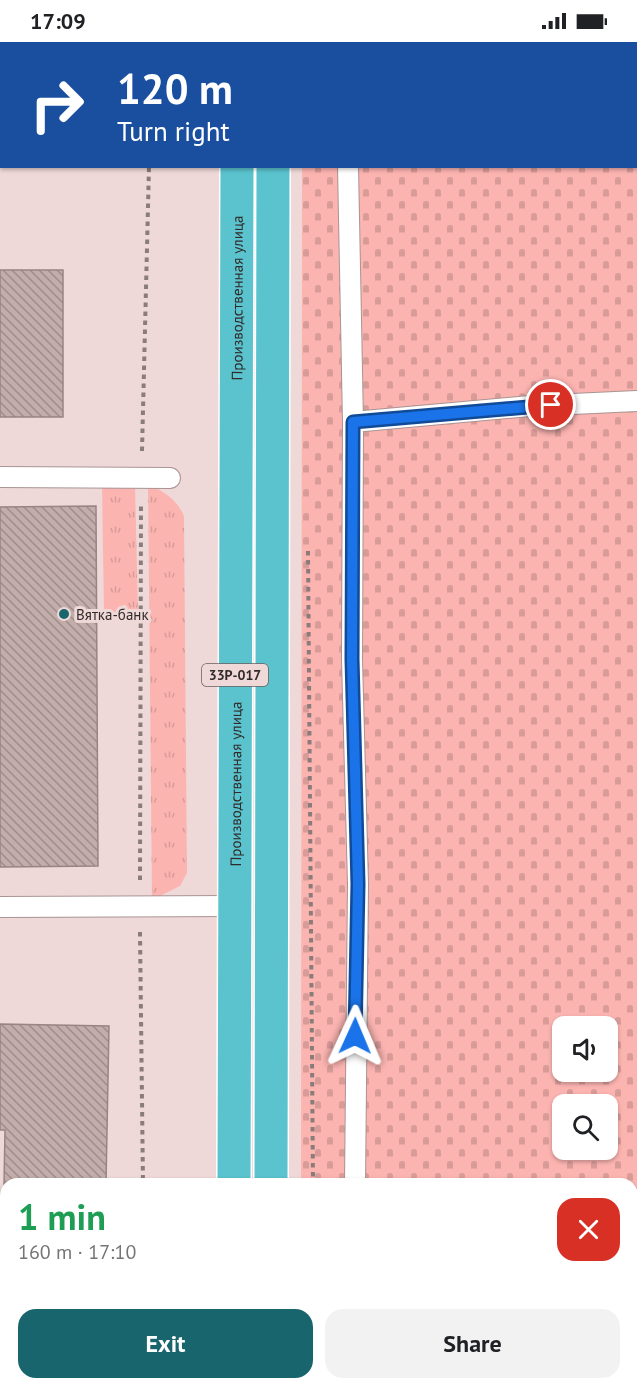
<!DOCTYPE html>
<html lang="en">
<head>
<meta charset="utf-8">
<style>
	:root { --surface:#fff; --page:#f2f2f2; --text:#202124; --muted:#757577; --accent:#18656d }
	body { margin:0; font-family:"PT Sans",sans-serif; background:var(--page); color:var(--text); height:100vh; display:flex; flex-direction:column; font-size:22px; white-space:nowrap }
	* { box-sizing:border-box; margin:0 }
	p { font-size:20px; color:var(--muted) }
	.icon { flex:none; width:33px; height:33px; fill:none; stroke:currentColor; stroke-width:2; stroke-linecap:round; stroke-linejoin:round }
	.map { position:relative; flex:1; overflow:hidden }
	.drawer { position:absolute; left:0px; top:1136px; width:638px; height:212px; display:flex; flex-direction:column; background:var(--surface); border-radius:18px 18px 0 0; box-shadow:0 2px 4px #0004 }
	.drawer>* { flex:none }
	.top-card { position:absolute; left:0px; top:0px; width:638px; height:126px; box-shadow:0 2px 4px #0004; background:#1a4fa0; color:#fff; overflow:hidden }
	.tools { position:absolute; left:552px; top:974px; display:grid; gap:12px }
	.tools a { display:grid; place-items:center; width:66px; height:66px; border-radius:12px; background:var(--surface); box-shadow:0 2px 4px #0004; font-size:30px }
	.pin { position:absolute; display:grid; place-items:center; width:51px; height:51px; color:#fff; margin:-26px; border:3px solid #fff; border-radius:50%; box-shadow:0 2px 6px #0007 }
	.me { position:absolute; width:66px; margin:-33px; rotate:1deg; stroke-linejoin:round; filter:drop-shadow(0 0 4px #0008) }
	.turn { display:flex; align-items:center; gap:21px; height:126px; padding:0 18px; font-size:27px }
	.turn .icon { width:78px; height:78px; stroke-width:2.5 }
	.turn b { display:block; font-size:42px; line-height:51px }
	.round { display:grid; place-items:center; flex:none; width:63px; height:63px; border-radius:18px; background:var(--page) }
	.head { display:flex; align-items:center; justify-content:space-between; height:102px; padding:0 18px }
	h1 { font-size:36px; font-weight:700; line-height:45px; color:#1e9e55 }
	.button { display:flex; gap:12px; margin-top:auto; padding:12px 18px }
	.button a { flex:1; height:69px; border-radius:18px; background:var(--accent); color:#fff; font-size:24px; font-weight:700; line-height:69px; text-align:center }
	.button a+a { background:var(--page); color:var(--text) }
	.status { display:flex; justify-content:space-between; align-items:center; height:42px; padding:0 30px; background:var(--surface); direction:ltr }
	.status svg { height:16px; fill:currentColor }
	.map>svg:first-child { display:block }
	.grass { fill:url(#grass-tufts) }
	.cemetery { fill:url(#cemetery-stones); fill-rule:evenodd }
	.building { fill:url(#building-back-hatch); stroke:#988483; stroke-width:1.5 }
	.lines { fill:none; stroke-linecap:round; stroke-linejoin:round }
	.service-casing { stroke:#a99493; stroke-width:22 }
	.trunk-casing { stroke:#fff; stroke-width:36 }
	.path { stroke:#8a7c7b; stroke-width:4; stroke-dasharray:4.5 4.5; stroke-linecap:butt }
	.service { stroke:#fff; stroke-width:20 }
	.trunk { stroke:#5ac3ce; stroke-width:33 }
	.route-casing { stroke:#114b97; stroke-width:15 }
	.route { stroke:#1a73e8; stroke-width:10 }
	.poi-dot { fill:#18656d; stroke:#efd9d8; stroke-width:2 }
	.labels { text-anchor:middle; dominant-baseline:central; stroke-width:6; stroke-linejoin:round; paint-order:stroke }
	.shield { fill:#efd9d8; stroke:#6b5e5e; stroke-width:1.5 }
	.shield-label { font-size:14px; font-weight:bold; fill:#322a29 }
	.street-label { font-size:15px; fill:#322a29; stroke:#efd9d8 }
	.poi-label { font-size:15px; fill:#322a29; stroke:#efd9d8; text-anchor:start }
</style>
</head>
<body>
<div class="status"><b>17:09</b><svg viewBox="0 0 49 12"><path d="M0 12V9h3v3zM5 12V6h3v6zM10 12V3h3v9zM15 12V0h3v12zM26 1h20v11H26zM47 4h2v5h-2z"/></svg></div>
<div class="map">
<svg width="637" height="1346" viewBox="0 0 637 1346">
	<defs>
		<pattern id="grass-tufts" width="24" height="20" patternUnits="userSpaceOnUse" patternTransform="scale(1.5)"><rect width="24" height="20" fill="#fcb4b1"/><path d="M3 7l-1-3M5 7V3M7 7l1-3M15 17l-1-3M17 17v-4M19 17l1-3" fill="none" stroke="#d89b98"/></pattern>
		<pattern id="cemetery-stones" width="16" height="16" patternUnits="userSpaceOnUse" patternTransform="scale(1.5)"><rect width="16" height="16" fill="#fcb4b1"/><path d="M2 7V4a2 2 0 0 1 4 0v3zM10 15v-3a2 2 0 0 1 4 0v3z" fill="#d89b98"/></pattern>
		<pattern id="building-back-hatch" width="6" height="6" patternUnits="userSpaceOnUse" patternTransform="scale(1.5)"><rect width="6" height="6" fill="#c2adab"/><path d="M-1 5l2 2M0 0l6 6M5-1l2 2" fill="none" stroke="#9e8d8b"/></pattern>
	</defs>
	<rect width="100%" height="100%" fill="#efd9d8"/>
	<path class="grass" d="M135,441l3,130 -34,1 -2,-130z
		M148,443c16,5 30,16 36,31l3,357 -7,13 -28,14z"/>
	<path class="cemetery" d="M302,0h335v1346h-336v-5h331v-199l-331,-1 1,-1016 334,-1v-122zM562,984h46v45h-46zM562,1062h46v45h-46z"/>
	<path class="building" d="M0,228h63v147h-63z
		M96,464l2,360 -98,1v-360z
		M0,982l109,2 -3,158h-102l1,-54h-5z"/>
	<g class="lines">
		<defs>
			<path id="service" d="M347,0v2
				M348,124l5,256 -1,237 6,225 -3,300
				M353,380l177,-16 107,-5
				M0,435l170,1
				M0,865l235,-1
				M0,1210l6,-1
				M358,1341v5"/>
			<g id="trunk">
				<path d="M237,2v-2"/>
				<path d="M274,2v-2"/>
				<path id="s1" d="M234,1142l3,-1018"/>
				<path d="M271,1142l2,-1018"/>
				<path d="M234,1346v-5"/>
				<path d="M270,1346v-5"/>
			</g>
		</defs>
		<use href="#service" class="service-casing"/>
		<use href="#trunk" class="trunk-casing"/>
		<path class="path" d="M149,0v2
			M142,409l7,-285
			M308,509l5,633
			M140,838l1,-377
			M140,890l3,252
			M323,1341v5"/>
		<use href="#service" class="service"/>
		<use href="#trunk" class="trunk"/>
	</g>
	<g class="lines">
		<defs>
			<path id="route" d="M355,994l3,-152 -6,-225 1,-237 198,-17"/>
		</defs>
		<use href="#route" class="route-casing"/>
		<use href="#route" class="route"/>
	</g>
	<circle class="poi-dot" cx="64" cy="572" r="6"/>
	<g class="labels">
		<rect class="shield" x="202" y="622" width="66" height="22" rx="4.5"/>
		<g class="shield-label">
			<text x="235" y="633">33Р-017</text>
		</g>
		<g class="street-label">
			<text stroke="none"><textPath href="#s1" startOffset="886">Производственная улица</textPath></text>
			<text stroke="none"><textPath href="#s1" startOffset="400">Производственная улица</textPath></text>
		</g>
		<g class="poi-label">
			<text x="76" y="572">Вятка-банк</text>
		</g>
	</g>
</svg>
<div class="tools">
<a><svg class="icon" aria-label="sound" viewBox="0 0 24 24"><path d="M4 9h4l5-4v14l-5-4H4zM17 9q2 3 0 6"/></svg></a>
<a><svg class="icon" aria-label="search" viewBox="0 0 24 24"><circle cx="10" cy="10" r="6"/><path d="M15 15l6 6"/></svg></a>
</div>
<div class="pin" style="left:551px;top:363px;background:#d93025"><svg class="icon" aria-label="arrive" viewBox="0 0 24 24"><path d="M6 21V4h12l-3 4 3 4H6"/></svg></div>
<svg class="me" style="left:355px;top:994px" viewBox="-20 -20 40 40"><path d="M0-17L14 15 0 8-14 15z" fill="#1a73e8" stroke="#fff" stroke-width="4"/></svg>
<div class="top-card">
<div class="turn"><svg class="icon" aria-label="right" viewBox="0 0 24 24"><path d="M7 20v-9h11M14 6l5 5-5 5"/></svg><div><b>120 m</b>Turn right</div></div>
</div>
<section class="drawer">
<div class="head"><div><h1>1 min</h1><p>160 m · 17:10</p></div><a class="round" style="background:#d93025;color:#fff"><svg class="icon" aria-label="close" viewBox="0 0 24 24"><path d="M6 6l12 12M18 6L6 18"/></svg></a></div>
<div class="button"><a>Exit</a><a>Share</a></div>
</section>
</div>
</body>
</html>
